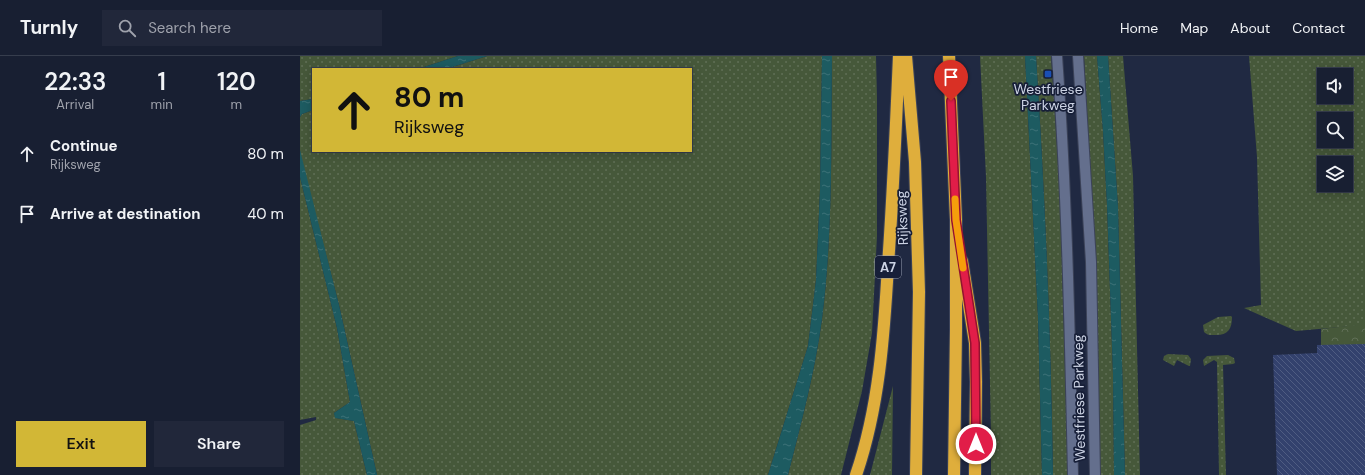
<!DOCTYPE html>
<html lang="en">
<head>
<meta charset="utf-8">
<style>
	:root { --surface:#181f32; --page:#21273a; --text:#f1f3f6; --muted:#9fa2ac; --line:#363d4d; --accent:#d2b736 }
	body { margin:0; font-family:"DM Sans",sans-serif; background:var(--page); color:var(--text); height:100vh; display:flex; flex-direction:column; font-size:15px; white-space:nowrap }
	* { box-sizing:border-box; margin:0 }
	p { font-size:13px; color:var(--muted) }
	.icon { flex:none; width:22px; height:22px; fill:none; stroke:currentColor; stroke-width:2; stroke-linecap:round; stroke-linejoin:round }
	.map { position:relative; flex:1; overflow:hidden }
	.sheet { display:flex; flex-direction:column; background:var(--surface); width:300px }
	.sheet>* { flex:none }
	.guide { position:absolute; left:12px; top:12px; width:380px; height:84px; border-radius:0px; box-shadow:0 2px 10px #0003,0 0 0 1px var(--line); background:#d2b736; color:#111; overflow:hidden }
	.fabs { position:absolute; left:1017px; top:12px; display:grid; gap:8px }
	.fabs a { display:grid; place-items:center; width:36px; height:36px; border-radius:0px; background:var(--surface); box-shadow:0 2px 10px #0003,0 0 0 1px var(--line); font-size:20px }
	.pin { position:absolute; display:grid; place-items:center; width:34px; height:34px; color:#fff; margin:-41px -17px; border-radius:50% 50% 50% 0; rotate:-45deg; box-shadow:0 0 4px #0007 }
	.pin .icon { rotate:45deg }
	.me { position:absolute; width:44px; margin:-22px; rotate:0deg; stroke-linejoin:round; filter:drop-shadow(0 0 3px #0008) }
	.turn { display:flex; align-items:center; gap:14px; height:84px; padding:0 16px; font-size:18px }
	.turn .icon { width:52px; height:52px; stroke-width:2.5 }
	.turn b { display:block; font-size:28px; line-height:34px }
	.eta { display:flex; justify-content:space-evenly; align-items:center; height:68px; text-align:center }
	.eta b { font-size:24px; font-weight:600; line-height:28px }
	.button { display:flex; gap:8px; margin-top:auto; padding:8px 16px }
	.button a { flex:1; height:46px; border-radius:0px; background:var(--accent); color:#111; font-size:16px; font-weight:600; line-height:46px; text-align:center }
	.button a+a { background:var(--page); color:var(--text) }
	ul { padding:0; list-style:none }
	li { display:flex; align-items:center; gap:12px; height:60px; padding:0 16px }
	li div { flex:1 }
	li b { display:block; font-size:15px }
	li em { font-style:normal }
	header { display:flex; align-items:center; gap:24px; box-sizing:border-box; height:56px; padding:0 20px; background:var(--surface); border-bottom:1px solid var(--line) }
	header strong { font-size:19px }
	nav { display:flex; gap:22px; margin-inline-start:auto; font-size:14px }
	.search { width:280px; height:36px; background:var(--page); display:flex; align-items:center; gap:10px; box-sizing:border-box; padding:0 14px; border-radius:0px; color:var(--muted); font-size:15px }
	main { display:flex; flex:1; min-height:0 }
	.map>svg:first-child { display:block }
	.grass { fill:url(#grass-dots); fill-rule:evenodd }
	.park { fill:url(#park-crowns) }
	.water { fill:url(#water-ripples) }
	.building { fill:url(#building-back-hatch) }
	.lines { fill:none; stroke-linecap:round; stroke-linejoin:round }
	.tertiary-casing { stroke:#3c4359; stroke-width:12 }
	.motorway-casing { stroke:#3c4359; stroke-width:14 }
	.tertiary { stroke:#646f8d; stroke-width:10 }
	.motorway { stroke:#dfae3c; stroke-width:12 }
	.route-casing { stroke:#92132f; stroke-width:10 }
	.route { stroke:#e11d48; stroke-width:7 }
	.slow { stroke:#f59e0b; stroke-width:7 }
	.transit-dot { fill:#1a4fb4; stroke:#171f38; stroke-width:1.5 }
	.labels { text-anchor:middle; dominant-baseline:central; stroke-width:3.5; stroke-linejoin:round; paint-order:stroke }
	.shield { fill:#171f38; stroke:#969db0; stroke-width:1 }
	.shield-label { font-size:13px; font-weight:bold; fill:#ccd3e4 }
	.poi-label { font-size:14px; fill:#ccd3e4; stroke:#171f38 }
	.street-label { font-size:14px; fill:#ccd3e4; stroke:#171f38 }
</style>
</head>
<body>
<header>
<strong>Turnly</strong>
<div class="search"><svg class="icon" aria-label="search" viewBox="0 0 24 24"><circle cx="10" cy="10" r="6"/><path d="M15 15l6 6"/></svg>Search here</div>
<nav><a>Home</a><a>Map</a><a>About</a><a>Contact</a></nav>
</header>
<main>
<section class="sheet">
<div class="eta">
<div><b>22:33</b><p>Arrival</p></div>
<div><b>1</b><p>min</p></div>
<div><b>120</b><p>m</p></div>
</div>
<ul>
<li><svg class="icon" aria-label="ahead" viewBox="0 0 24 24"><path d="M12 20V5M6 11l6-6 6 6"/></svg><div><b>Continue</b><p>Rijksweg</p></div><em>80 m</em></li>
<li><svg class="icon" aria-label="arrive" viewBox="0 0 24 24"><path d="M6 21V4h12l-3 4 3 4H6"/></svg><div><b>Arrive at destination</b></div><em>40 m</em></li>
</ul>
<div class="button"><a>Exit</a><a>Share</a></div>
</section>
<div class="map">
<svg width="1065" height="419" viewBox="0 0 1065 419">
	<defs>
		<pattern id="grass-dots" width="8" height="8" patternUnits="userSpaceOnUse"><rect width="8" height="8" fill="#46583a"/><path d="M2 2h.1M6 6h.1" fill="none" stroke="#606f56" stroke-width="1.8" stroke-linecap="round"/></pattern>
		<pattern id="park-crowns" width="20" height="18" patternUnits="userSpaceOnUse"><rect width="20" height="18" fill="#46583a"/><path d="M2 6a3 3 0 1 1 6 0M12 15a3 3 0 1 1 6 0" fill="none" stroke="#606f56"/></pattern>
		<pattern id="water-ripples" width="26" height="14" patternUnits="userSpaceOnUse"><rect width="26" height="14" fill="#1d5b61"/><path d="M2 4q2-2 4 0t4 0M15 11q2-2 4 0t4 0" fill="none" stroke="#3d7278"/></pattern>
		<pattern id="building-back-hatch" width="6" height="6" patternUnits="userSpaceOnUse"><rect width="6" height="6" fill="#33416d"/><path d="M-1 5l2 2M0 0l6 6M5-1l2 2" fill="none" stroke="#4f5c82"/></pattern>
	</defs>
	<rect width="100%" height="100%" fill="#202942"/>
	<path class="grass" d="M0,0h158l-40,13h-105v30l-13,2z
		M187,0h335l-2,134 -4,90 -8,66 -40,129h-391l-38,-170 -38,-147 -1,-8v-33l2,-3 11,-4v41h378v-82h-245z
		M532,0h44l1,42v138l-5,97 -10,58 -21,84h-53c13,-52 27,-103 34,-156 11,-86 9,-176 10,-263z
		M680,0h45l13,262 4,157h-51v-39l-5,-259z
		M736,0h15l9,135 8,284h-15c-2,-140 -8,-279 -17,-419z
		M784,0h13l6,75 4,74 6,169 1,101h-14l-5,-212z
		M808,0h15l10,120 7,299h-15l-7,-268z
		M949,0h116v273l-1,-4 -68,6 -52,-23 17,-3 -4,-148zM1024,19h22v22h-22zM1024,63h22v22h-22zM1024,107h22v22h-22z
		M0,121l37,151 13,74 -16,11 2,5 18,3 13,54h-67v-50l16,-5v-3l-16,3z
		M931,260l1,1c0,12 -4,18 -16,18 -5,0 -8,1 -12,-3l-1,-7 15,-8z
		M868,298l20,1 3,4 -1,7h-1l-12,-6 -3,6 -11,-6 1,-4z
		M928,299l6,3 1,5 -2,1 -10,1 3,110h-7l-2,-113 -3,-2 -10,6 -1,-6 4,-4z
		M593,330l-1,89h-22z"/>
	<path class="park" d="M1065,268v21l-44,1v-17z"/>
	<path class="water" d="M158,0h29l-41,13h-28z
		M522,0h10c-1,87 1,177 -10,263 -7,53 -21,104 -34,156h-20l40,-129 8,-66 4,-90z
		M725,0h11c9,140 15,279 17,419h-11l-4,-157z
		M797,0h11l10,151 7,268h-11l-1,-101 -6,-169 -4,-74z
		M13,43v11l-11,4 -2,3v-16z
		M0,94l39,155 38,170h-10l-13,-54 -19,-3 -1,-5 16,-11 -13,-74 -37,-151z"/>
	<path class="building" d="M1065,288v131h-88l-4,-120 44,-2v-8z"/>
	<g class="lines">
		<defs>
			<path id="tertiary" d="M757,0c10,139 13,279 16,419
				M778,0l13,206 4,213"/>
			<path id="motorway" d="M606,0l9,106 4,130 -3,183
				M649,0l7,164v109l-2,146
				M662,205l13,82 1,39 -1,93
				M556,419c23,-67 28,-139 32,-210 5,-69 8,-139 11,-209"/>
		</defs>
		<use href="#tertiary" class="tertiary-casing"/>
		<use href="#motorway" class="motorway-casing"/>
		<use href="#tertiary" class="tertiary"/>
		<use href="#motorway" class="motorway"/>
	</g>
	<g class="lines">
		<defs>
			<path id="route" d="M651,45l5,119 19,123 1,101"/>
		</defs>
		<use href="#route" class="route-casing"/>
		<use href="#route" class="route"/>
		<path class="slow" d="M655,143l1,21 7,48"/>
	</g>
	<rect class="transit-dot" x="744" y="14" width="8" height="8" rx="2"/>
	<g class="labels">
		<rect class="shield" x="575" y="200" width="26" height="22" rx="3"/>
		<g class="shield-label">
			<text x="588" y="211">A7</text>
		</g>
		<g class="poi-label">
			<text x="748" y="33">Westfriese<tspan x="748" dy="16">Parkweg</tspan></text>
		</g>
		<g class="street-label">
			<text transform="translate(602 162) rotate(-92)">Rijksweg</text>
			<text transform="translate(779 342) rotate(-91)">Westfriese Parkweg</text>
		</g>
	</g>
</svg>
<div class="fabs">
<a><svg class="icon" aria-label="sound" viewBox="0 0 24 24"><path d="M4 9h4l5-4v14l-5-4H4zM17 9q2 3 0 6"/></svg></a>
<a><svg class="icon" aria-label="search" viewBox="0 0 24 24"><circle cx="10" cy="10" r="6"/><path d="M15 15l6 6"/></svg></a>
<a><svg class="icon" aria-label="layers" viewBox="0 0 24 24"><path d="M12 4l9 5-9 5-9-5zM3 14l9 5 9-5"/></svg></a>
</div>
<div class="pin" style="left:651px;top:45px;background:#d93025"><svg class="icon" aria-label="arrive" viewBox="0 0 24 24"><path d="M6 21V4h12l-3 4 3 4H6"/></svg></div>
<svg class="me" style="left:676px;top:388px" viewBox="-20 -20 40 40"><circle r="17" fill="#e11d48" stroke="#fff" stroke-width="3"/><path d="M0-11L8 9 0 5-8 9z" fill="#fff"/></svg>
<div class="guide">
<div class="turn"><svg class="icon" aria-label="ahead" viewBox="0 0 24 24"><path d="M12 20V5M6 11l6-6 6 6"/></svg><div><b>80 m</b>Rijksweg</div></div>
</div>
</div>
</main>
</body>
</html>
